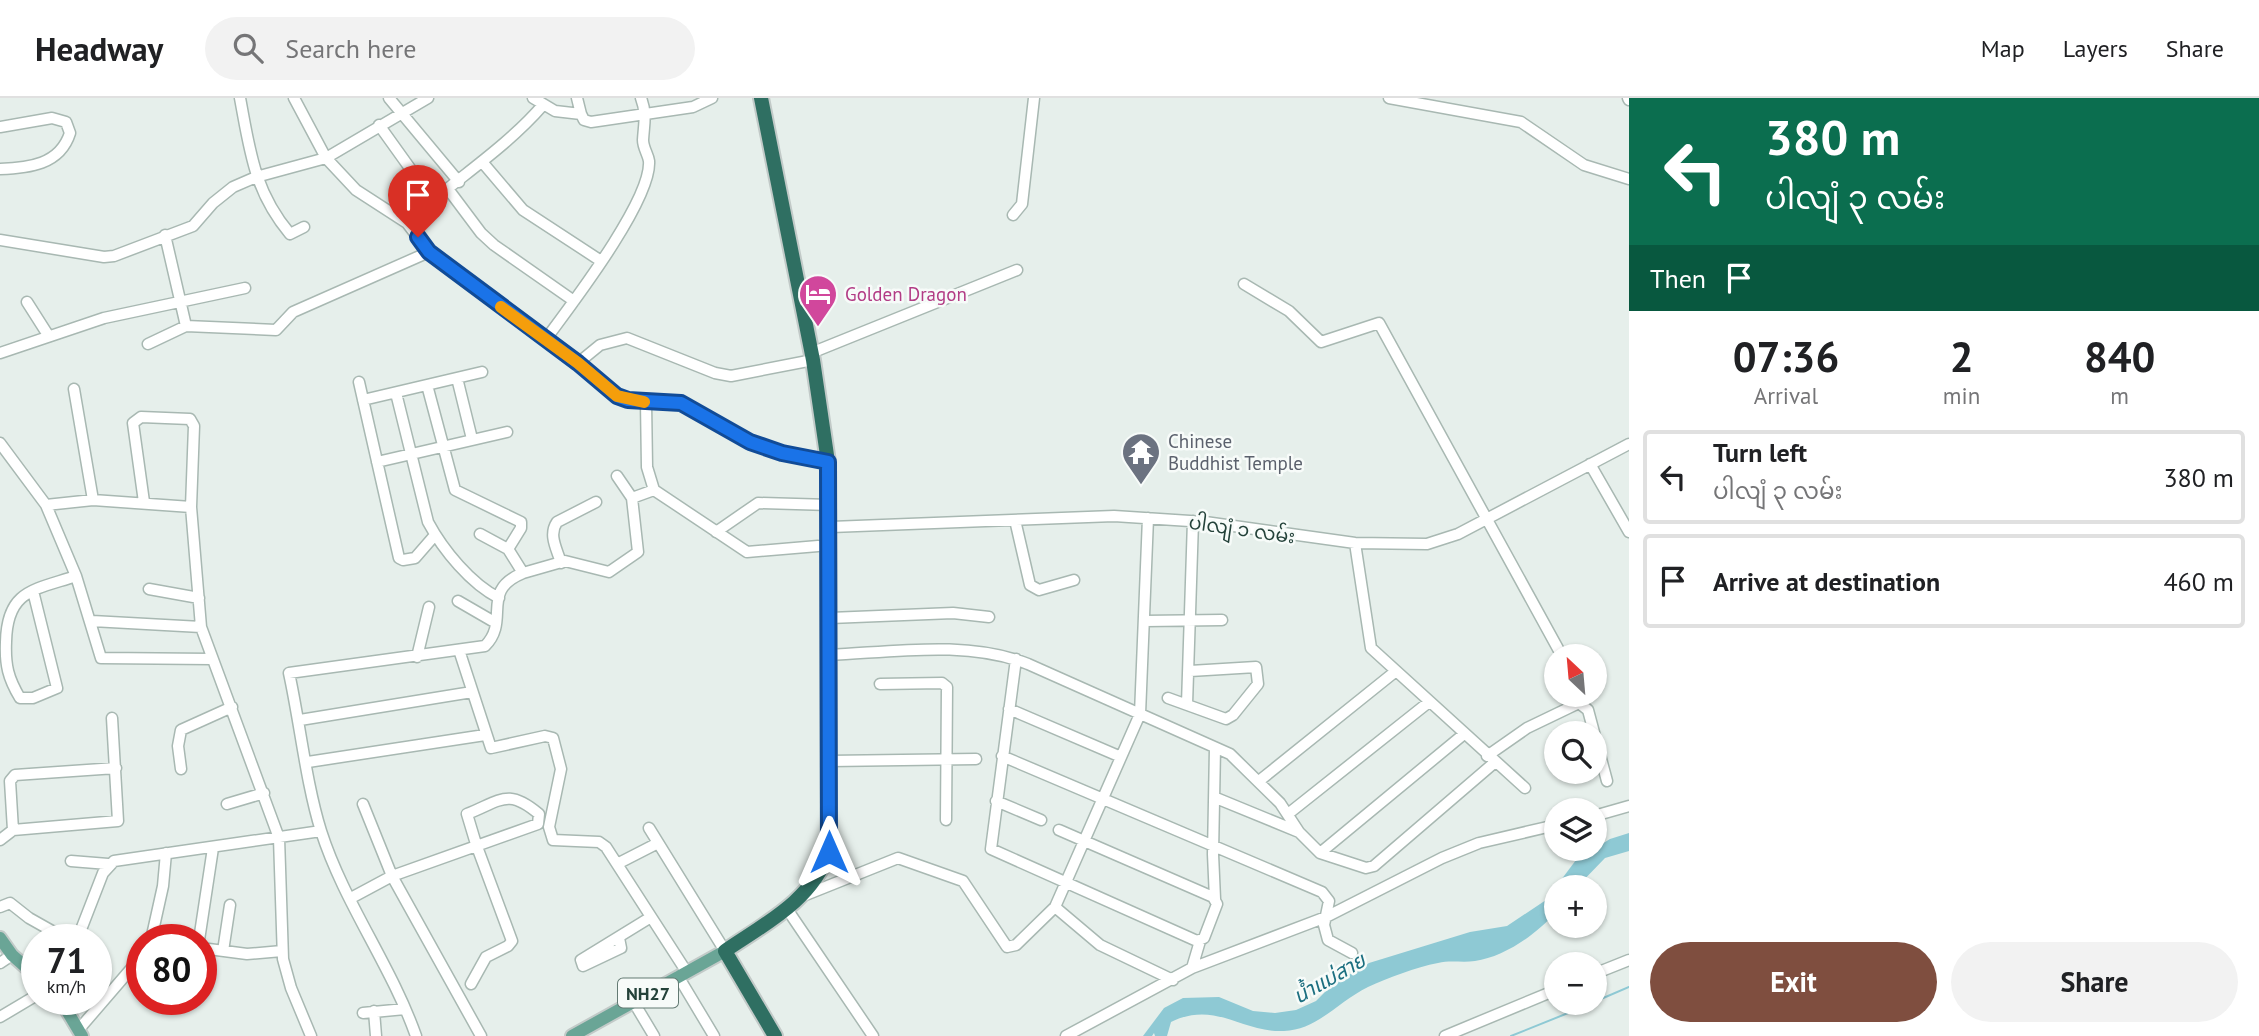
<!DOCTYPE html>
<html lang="en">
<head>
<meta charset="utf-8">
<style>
	:root { --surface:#fff; --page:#f2f2f2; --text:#202124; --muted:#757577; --line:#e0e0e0; --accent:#7f4e3f }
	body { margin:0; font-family:"PT Sans","Noto Sans Myanmar","Noto Sans Thai",sans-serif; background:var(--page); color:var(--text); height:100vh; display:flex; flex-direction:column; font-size:26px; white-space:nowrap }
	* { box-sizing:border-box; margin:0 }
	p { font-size:23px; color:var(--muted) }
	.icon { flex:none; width:38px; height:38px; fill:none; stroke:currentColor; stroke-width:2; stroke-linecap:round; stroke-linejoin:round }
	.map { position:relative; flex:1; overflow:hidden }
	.drawer { display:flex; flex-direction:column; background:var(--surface); width:630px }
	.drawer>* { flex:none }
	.top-card { background:#0b6e4f; color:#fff; overflow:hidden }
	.needle { width:46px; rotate:334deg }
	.fabs { position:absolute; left:1544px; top:546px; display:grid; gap:14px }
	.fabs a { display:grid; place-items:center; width:63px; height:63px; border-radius:50%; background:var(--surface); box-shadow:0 2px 5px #0004; font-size:35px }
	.speed { position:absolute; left:21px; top:826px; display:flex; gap:14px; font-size:35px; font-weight:700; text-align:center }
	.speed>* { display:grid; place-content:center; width:91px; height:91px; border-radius:50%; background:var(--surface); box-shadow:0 2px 5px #0004; line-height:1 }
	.speed small { font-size:18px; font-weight:400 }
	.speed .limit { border:10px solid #d22; background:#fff; color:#111 }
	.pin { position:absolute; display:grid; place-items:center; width:60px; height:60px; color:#fff; margin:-72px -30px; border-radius:50% 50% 50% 0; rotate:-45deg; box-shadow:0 0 7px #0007 }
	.pin .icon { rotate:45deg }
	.me { position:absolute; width:77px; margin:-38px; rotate:0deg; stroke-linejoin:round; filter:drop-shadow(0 0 5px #0008) }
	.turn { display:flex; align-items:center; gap:24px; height:147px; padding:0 21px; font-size:32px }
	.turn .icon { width:91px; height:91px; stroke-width:2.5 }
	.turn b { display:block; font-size:49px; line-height:60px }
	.then { display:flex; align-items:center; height:66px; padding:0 21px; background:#0003; gap:14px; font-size:26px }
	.eta { display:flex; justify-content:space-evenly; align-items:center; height:119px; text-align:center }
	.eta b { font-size:42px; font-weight:800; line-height:49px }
	.primary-button { display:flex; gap:14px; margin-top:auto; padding:14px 21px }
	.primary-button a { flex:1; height:80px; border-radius:42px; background:var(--accent); color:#fff; font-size:28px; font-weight:800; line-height:80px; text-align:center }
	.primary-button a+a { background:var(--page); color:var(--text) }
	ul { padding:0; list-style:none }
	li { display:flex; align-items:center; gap:21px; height:94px; margin:0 14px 10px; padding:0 7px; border:4px solid var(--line); border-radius:7px }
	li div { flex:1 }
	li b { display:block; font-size:26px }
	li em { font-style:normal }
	header { display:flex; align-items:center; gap:42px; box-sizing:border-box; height:98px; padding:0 35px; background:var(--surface); border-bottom:2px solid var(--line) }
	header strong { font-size:33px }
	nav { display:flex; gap:38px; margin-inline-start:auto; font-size:24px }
	.search { width:490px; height:63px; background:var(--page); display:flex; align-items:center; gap:18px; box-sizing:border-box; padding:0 24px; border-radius:38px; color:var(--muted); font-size:26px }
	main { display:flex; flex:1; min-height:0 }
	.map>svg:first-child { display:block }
	.water { fill:#8ec9d4 }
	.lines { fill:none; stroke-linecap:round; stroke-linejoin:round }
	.stream { stroke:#8ec9d4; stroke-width:2 }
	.minor-casing { stroke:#a8b8b2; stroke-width:13 }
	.major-casing { stroke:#c2cac8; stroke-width:16 }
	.highway-casing { stroke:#c2cac8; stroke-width:18 }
	.minor { stroke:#fff; stroke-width:10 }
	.major { stroke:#6aa596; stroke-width:12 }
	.highway { stroke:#2f6f62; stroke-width:14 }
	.route-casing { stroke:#114b97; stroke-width:18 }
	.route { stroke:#1a73e8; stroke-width:12 }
	.slow { stroke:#f59e0b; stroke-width:12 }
	.labels { text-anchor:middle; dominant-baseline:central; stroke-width:5; stroke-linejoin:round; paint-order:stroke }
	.shield { fill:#f7fbf9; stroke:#637a73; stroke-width:2 }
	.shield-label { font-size:18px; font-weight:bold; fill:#24423a }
	.hotel-label { font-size:19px; fill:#b23c85; stroke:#f7fbf9; text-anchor:start }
	.worship-label { font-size:19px; fill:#5b616d; stroke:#f7fbf9; text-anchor:start }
	.street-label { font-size:19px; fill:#24423a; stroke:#f7fbf9 }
	.water-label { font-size:21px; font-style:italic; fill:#1c6f80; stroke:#f7fbf9 }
</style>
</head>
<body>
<header>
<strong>Headway</strong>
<div class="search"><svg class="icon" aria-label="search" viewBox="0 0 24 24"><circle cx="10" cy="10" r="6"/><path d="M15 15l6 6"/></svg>Search here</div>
<nav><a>Map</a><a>Layers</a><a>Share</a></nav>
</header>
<main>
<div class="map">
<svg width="1629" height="938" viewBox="0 0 1629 938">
	<rect width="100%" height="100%" fill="#e6efeb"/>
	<path class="water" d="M1629,735v18l-24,7 -28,29h-21v25c-19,22 -52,45 -81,49 -12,2 -25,-1 -37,2 -22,4 -50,15 -70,24 -29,14 -51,43 -84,44 -43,2 -68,-31 -113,-9l-4,14h-12l-1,-3 -2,3h-9l21,-28 19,-10 36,-1 34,14 22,2 21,-3 20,-9 16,-16 37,-22 101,-31 37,-6 39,-26 30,-40 34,-21z"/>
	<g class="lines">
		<path class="stream" d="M1594,904l35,-15
			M1511,938l82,-33"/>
		<defs>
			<path id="minor" d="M240,0c10,53 14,93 50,136l14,-7
				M294,0l32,60 30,32 51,33 22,29 149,111 39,33 11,4 54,3 68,38 32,12 46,9
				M389,0l70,84
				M533,0l22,13 26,3 3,6 7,2 102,-15 19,-9
				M577,0l4,16
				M1389,0l132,24 63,43 45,14
				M1628,0l1,2
				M379,27l53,74
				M0,29l52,-9 14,4 4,11c-10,32 -42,35 -70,36
				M483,65l40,47 78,51
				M448,91l33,44 13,12 80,56
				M1013,117l9,-11 12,-106
				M407,125c44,-41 96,-72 136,-118
				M165,137l21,91
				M0,142l104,17 10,-1 79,-30 20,-23 20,-16 23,-10 70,-19 102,-60
				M1244,186l45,27 32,31 58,-19 183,333
				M27,204l21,33
				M546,241c25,-34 106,-139 103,-178 -1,-7 -6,-13 -6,-21 1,-17 4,-26 -2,-42
				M148,246l38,-18 90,4 17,-18 136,-60
				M0,255l104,-35 141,-30
				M811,255l206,-83
				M578,265l22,-18 27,-7 88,35 16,3 82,-16
				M457,280l15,61
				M359,284l40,176 4,2 12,-2 20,-23
				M427,287l28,105 66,32v6l-13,21
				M74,291l19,111
				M396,295l32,129c15,28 43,62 71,76
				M363,302l119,-28
				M646,304l1,65 7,23 93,62 71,-6
				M0,345l46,62 30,71 25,82 111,1
				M377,364l130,-30
				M1590,366l39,68
				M632,400l22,-8
				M144,404l-11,-79 8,-6 49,2 4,7 -3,81
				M46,407l47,-5 98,7 10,120 78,211 4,121 8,29 20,48
				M1015,422l15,65 9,5 35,-10
				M831,429l283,-11 91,6 150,21 72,1 31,-10 171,-90
				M716,434l42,-29 72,2
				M1355,445l16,105 154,140
				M561,465c-4,-14 -13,-28 -4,-41l39,-20
				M523,475l42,-12 44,11 29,-20 -6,-54 -15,-22
				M149,491l50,9
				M33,493l24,97 -24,10h-13c-12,-20 -15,-33 -14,-56 1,-52 28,-52 70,-66
				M458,503l38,22
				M830,520l123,-5 36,4
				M92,523l109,6
				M1145,523l77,-1
				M459,552l32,98 54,-12 8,2 8,31 -12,58 4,13 46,2 7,5 80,124
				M830,557c64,-3 137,-15 198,9l202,90 50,49 19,29 21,21 46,15 8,-2 120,-103
				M417,559l12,-50
				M1016,561l-25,190 206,92 7,-3 13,-34 -4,-7 -154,-67
				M880,586l62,-1 5,4 -1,133
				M1168,600l58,21 7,-4 25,-31 -2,-17 -66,4
				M1187,606l6,-183
				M1009,611l112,48
				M300,622l172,-28
				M1215,650l-2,106 2,45
				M1002,658l320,136 7,9 -5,24 4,15 24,13
				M1487,658l40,-28 52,-25 9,7 19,71
				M829,663l147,-2
				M308,664l177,-27
				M181,671l-3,-23 3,-16 51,-23
				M1259,683l137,-110
				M1216,700l83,34
				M996,703l45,19
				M227,706l37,-11
				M363,706l29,72 89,160
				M1288,716l141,-112
				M1594,718l35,-10
				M649,730l76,123
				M13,732l-3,-49 5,-6 101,-7
				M0,742l13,-10 105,-9 -6,-103
				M1320,755l144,-119
				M71,763l37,3
				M617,766l41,-21
				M803,798l95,-38 65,23 44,66 9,-2 39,-38 85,-193 8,-196
				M351,800l41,-22 146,-52 1,-10c-31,-26 -37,-14 -72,0l9,30 36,97 -4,5 -22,11 -15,27
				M0,809l10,-4 19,15 39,22
				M1055,809l45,38 73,35
				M787,811l86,127
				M619,840l2,10 -38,18 -2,-6 70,-43
				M77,842l26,-67 11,-12 207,-30
				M151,842l12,-54 3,-33
				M199,842l14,-92
				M201,850l46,6 35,-3
				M223,853l7,-46
				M96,857v6
				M0,865l12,-8
				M1192,870l134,-51 116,-59 37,-15 77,-18
				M1594,876l35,-14
				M678,878l36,60
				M633,903l21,35
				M374,913l2,25
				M363,915l42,-4
				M0,919l37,-22
				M80,930l62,-72
				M416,938c-25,-71 -72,-133 -95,-205 -15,-48 -21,-108 -32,-158l196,-27c26,-26 -6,-55 38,-73l-15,-24 -28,-15
				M1066,938l126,-68 8,-27
				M1445,938l111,-46"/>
			<path id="major" d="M0,840l12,17 25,22
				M60,901l22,37
				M572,938l153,-85"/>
			<path id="highway" d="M761,0l52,262 15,102 1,390c-18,49 -63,71 -104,99l50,85"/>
		</defs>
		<use href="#minor" class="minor-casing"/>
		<use href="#major" class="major-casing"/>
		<use href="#highway" class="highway-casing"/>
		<use href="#minor" class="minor"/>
		<use href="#major" class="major"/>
		<use href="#highway" class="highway"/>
	</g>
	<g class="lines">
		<defs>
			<path id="route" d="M418,139l11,15 149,111 39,33 11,4 53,3 69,39 32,11 46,9 1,390"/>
		</defs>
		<use href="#route" class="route-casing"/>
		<use href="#route" class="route"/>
		<path class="slow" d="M501,209l77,56 39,33 27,6"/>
	</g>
	<defs>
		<symbol id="hotel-pin" viewBox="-11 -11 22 30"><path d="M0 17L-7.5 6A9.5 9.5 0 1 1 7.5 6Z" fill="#d1479c" stroke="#f7fbf9"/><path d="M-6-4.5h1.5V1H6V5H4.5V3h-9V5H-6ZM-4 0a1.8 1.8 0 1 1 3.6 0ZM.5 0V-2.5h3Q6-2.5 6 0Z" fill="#fff"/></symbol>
		<symbol id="temple-pin" viewBox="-11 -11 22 30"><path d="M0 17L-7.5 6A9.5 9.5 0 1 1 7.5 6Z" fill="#6b7280" stroke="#f7fbf9"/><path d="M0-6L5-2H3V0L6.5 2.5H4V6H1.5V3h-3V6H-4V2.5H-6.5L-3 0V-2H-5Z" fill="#fff"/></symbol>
	</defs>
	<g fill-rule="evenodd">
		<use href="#hotel-pin" x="796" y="174" width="44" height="60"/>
		<use href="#temple-pin" x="1119" y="332" width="44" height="60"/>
	</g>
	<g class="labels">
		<rect class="shield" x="618" y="880.5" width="60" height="29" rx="5"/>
		<g class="shield-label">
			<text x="648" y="895">NH27</text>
		</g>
		<g class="hotel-label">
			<text x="845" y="196">Golden Dragon</text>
		</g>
		<g class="worship-label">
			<text x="1168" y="343">Chinese<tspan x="1168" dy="22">Buddhist Temple</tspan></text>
		</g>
		<g class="street-label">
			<text transform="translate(1242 431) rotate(8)">ပါလျံ ၁ လမ်း</text>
		</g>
		<g class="water-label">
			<text transform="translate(1329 880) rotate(-30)">น้ำแม่สาย</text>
		</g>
	</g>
</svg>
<div class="fabs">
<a><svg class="needle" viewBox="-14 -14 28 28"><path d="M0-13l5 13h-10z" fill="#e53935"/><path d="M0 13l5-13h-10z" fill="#757577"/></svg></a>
<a><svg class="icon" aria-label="search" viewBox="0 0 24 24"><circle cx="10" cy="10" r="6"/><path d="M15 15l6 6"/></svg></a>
<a><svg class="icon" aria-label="layers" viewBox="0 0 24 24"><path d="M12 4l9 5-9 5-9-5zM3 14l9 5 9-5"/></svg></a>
<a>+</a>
<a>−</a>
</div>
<div class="speed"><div>71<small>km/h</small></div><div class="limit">80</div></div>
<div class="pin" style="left:418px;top:139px;background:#d93025"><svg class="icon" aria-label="arrive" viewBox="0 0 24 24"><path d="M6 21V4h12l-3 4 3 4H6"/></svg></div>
<svg class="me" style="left:829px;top:754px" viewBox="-20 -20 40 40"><path d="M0-17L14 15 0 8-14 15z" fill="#1a73e8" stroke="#fff" stroke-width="4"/></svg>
</div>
<section class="drawer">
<div class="top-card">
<div class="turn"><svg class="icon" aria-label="left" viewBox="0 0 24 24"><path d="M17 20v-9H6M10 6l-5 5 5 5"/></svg><div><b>380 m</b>ပါလျံ ၃ လမ်း</div></div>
<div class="then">Then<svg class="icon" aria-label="arrive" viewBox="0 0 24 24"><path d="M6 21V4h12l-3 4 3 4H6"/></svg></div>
</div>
<div class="eta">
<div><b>07:36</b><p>Arrival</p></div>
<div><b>2</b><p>min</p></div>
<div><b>840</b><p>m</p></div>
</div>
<ul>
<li><svg class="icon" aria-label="left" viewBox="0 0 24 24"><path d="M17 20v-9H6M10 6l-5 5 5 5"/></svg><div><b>Turn left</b><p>ပါလျံ ၃ လမ်း</p></div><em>380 m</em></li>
<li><svg class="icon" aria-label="arrive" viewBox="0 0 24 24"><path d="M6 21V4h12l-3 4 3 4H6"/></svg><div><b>Arrive at destination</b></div><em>460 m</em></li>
</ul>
<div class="primary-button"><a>Exit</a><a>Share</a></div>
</section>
</main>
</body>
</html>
